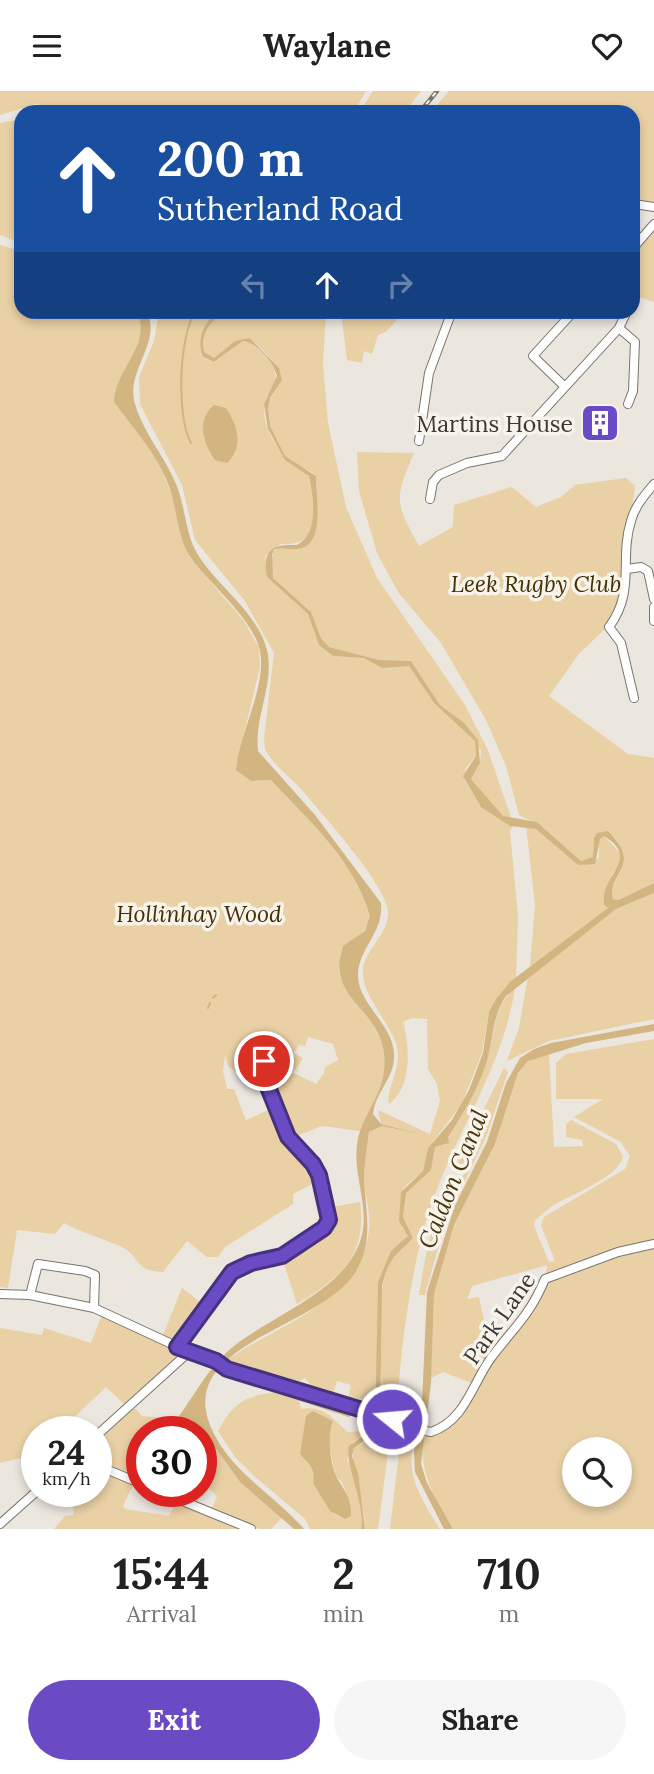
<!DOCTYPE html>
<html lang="en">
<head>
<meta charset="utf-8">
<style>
	:root { --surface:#fff; --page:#f6f6f6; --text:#222; --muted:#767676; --accent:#6b4bc4 }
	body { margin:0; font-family:Lora,serif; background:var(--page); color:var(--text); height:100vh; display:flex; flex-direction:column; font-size:26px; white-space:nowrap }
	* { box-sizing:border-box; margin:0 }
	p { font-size:23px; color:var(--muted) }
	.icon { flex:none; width:38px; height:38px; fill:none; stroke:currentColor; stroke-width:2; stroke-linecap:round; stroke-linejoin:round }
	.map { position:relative; height:1438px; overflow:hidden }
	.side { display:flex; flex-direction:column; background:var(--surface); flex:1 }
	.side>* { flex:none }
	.guide { position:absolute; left:14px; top:14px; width:626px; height:214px; border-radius:21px; box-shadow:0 4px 10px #0003; background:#1a4fa0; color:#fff; overflow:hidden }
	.buttons { position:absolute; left:562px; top:1346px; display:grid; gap:14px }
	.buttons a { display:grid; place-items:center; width:70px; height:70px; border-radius:50%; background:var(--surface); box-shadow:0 4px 10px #0003; font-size:35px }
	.speed { position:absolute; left:21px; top:1325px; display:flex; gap:14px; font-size:35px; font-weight:700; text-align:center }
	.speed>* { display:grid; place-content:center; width:91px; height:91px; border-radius:50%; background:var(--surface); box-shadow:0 4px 10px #0003; line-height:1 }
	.speed small { font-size:18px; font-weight:400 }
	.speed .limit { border:10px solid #d22; background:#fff; color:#111 }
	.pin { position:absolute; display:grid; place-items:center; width:60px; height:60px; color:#fff; margin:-30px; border:4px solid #fff; border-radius:50%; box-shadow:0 2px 7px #0007 }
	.me { position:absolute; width:77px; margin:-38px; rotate:287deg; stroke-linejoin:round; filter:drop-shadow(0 0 5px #0008) }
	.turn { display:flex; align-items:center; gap:24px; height:147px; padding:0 28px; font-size:32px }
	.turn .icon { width:91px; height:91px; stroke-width:2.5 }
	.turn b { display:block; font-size:49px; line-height:60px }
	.lanes { display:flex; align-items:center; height:66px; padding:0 28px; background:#0003; justify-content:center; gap:35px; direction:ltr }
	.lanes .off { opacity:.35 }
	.eta { display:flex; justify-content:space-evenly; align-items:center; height:119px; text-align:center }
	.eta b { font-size:42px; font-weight:700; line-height:49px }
	.button { display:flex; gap:14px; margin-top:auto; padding:14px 28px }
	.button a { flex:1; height:80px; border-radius:42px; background:var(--accent); color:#fff; font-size:28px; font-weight:700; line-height:80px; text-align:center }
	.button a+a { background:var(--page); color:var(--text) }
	header { display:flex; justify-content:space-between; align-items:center; height:91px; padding:0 28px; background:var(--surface); font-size:32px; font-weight:700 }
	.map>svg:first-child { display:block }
	.green { fill:#e9d0a5; fill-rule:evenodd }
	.water { fill:#d2b581 }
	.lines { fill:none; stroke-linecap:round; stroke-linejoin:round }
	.stream { stroke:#d2b581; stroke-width:2 }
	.minor-casing { stroke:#79756d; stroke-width:10 }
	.minor { stroke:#fff; stroke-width:8 }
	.rail-casing { stroke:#787571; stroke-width:4.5 }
	.rail { stroke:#f9f4eb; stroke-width:2; stroke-dasharray:5; stroke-linecap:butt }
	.route-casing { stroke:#46317f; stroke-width:18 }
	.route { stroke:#6b4bc4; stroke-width:12 }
	.labels { text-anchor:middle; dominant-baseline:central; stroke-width:7; stroke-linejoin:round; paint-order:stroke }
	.poi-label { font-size:23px; fill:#3b3936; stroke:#f9f4eb; text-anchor:end }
	.park-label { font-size:23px; font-style:italic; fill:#432f03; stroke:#f9f4eb }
	.street-label { font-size:23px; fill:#3b3936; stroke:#f9f4eb }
	.water-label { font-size:24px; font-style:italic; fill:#4a360b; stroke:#f9f4eb }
</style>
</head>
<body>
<header><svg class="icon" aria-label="menu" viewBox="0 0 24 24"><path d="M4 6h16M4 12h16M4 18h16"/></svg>Waylane<svg class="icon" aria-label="heart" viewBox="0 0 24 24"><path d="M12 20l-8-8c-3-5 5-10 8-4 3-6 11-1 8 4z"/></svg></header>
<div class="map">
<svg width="654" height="1438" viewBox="0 0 654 1438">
	<rect width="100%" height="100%" fill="#ebe6de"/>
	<path class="green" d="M0,0h366l-12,21h-309l-7,-9 -38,12z
		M373,0h48l-16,21h-45z
		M449,0h205v111l-20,-2v-88h-203z
		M21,28v124l-21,-8v-112z
		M654,138v73l-15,-5 -2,-14 -3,-4v-26z
		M0,154l21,6v60l116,2c15,34 -22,56 -23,89l22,24 24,40 14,33 8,39 9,21 53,62 15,27 1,19 -24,100 15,14 20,-1c22,23 110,110 98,143 -4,11 -19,18 -27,25 -1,9 -4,19 -2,27 10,37 50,47 44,96 -2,22 -17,40 -24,60l-38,-5 -23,9 -3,7 -6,-5 -25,-63 2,-10 4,-2 45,22 8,-11 1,-6 13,-7 -5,-16 -25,-7 -3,9 -6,-1 -5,8 9,5 -8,12 -25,-12 -2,-13 -17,1 -16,25 -7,-5 -3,-11 -2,16 4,18h7l12,31 29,-13 10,31 26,28 7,15 -25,13v10l-68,43 -7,10h-11l-20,-16 -24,31c-31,-1 -21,-16 -43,-26 -19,-8 -38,-13 -56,-23l-9,11 -38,-4 -9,58 -8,-1z
		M155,221h63c-15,10 -22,28 -15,46l12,4 28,-21c17,3 35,25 33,42 -3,7 -10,12 -11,19 -6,30 21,59 44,74 5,30 14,71 -28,68l-16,12 2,21 41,37 11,31 14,11 31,2 18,9 27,-1 25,37 41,38 1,15 -10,12 -2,10 16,27 33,21 -3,5 8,86 -2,60 -27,35 -7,41 -21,52 -33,43 -5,23 -20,17 -1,39 7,9 -18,15 -13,31 -1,117h-29l3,-14 -14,-4 -4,14 -18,-4 -10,-13 -11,6 -55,-15 -3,-5 -8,2 -4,-4c51,-37 139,-60 145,-133 2,-16 -4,-33 -5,-49 0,-16 3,-32 5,-48l13,-6 37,8 -38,-10 -3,-14 52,24 10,-33 -3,-17 -9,-15 -1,-50 -15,-1 -9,4c7,25 9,65 -14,82 -4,-13 13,-34 8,-57 -7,-27 -41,-56 -33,-83 6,-19 29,-36 23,-58 -8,-29 -65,-92 -86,-117 -12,-13 -28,-24 -36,-40l-1,-11 10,-85 -29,-52 -50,-61 -13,-55 -42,-81 -1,-27 15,-36 4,-24z
		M227,221h99l-3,52 5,59 18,84 31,71 88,127 23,45 24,70 -10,-4 -31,-37 9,-16 1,-12 -18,-29 -23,-17 -29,-44 -32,-1 -50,-13 -8,-9 -10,-26 -38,-34 -2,-17 3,-12c10,-2 19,2 28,-1 23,-6 14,-54 14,-72 -8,-8 -19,-10 -28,-17 -8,-6 -14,-24 -18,-33 -16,-42 42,-34 -20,-88l-22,9 -14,11 -10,-6c-4,-18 7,-33 23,-40z
		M341,221v-1l63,1 -18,20 -8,3 -6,19 -8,-3 -2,12 -15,-3z
		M357,361l57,1c-20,46 -19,50 5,93l34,-19 1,-22 58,-18 24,20 25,-10 14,-12 51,-7 9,8c-1,23 -14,41 -12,64l4,2 -11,66 -38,37 -29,41 79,58 26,4v125l-37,17 -4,-1c-6,-28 31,-31 -4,-67l-15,6 -1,19 -12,4 -39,-35 -23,-11 -13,-49 -20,-46 -45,-77 -43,-51 -21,-39 -18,-62z
		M526,734l10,4 42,36 21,-7v-19l5,-3 16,17 1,8 -10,15 -2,32 -79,59 5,-62z
		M654,802v126l-105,22 -42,20 12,-33 9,-52 88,-67z
		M515,896c-11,79 -59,144 -84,219 -15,44 -22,90 -28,136 -3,24 -4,50 -10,74l-10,-3c-1,-37 -12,-134 13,-162 4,-5 12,-8 17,-13l-10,-21 3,-24 26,-29 3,-17 12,-3 1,-7c15,-23 28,-46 37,-72 10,-28 7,-57 30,-78z
		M654,948v490h-201c-20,-32 -34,-58 -30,-96l8,2 33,-26 10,-25 -31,-12 -12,6 3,-84 20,-69 41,-81 23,-71 10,-12 21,-9 5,95 29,-1 -1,-6 -16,-3v-13l5,-4 45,24 7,12c-3,21 -53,39 -71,50 -6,4 -11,10 -17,14l-1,6 15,36 6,-1 -14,-36 3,-8 81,-48 5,-13 -9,-14 -47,-25 29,-18h-47v-36l10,-9zM547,1174c-4,40 -31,67 -56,96l-3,-1v-20l-9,-43 -12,2 5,-13zM574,1358h46v46h-46z
		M504,977l4,4 -21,62 -43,92 -19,69h-6c4,-25 13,-80 27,-100 7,-10 15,-13 20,-25l-8,-8z
		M360,1111c7,55 -19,75 -63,102l-14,-44c20,-12 54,-26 49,-53z
		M182,1197l22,17 -27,36 -14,-6z
		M102,1224l77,38v3l-53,50 -20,-19 -41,39 6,5h-34v55l-3,-31 -34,8v-135l42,7 2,-7 47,15z
		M284,1297l13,6 4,15c23,-4 32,10 47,23l15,-1 10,-13h3l-4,12 -19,12 -6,18c9,12 17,54 14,69h-51l-5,-10 -52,-44 -18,-18 -17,-26c17,-32 29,-35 65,-40zM327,1343l8,41 7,7 9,22 -6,15c-27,-8 -22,-34 -33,-54 -3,-5 -8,-8 -12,-12l4,-17z
		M132,1318h4l6,7 27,3 11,11 22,-1 38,53 42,36 -11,11h-11l-49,-18 6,-15 -8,-7 -15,15 -31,-13h38v-60h-59v51l-46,-19v-22z
		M381,1326l11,4 -14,108h-13c1,-20 -16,-67 -11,-81l14,-7z
		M402,1337l6,7 9,-2c-15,37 3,65 23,96h-50z
		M96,1376l38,16 -11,23 2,3 44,7 8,-16 63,29h-186l11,-13 9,-1 -1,-9 8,-15h15z"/>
	<path class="water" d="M137,221h10c15,31 -22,59 -12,92 8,28 30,53 41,80 10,24 9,50 22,71 21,33 59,57 69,95 8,34 -13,66 -9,101l57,64 66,88c3,29 -22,45 -23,71 -1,29 34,49 36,79 2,24 -19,39 -21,61l8,10 39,10 -38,-8 -13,6c-2,16 -5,32 -5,48 2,34 10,62 -9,93 -39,60 -200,72 -134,173 22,33 57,53 83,83h-10l-54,-47 -38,-53 -23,1 -10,-11h8c17,-23 30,-49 51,-68 41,-36 120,-59 134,-116 7,-28 -9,-61 -5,-90 3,-27 24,-47 27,-74 6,-53 -40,-63 -44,-99 -2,-9 1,-18 3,-26l22,-15 5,-15c-15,-55 -62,-96 -99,-136l-20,1 -15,-11c3,-36 31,-84 24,-119 -6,-30 -48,-66 -67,-90 -17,-22 -15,-55 -26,-80 -13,-31 -34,-53 -53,-79 1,-34 38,-55 23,-90z
		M218,221h9c-16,7 -27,22 -23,40l10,6 21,-17 15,-3 29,30 3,12 -12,18 -2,12 2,16 15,30 31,20c0,18 9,66 -14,72 -9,3 -18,-1 -28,1l-2,6 1,23 38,34 10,26 8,9 50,13 32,1 29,44 23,17 15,18 2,23 -9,16 32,37 34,6 44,39 12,-4 1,-19 3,-5 11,-2c36,37 -1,39 5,68l5,1 36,-17v10l-38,16 -110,87c-14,20 -13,45 -20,68 -9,27 -23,50 -38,73l1,6 -14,4 -4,23 -25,23 -3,24 10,21c-19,19 -24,20 -31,48l-2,136 -3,10 -23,16 -2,8 6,17 7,56h-4c5,-25 -17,-65 -12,-83l26,-19 3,-145 13,-31 17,-15 -9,-15 2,-29 22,-21 5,-23 24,-28 17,-30 14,-37 6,-41 7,-13 15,-18 97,-73 -4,-4c-4,-29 38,-45 0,-68l-4,3 -5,25 -17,1 -42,-36 -26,-3 -29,-19 -18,-31 13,-20 -1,-15 -41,-38 -25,-37 -27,2 -18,-10 -31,-2 -14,-11 -11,-31 -41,-37c-5,-27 5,-33 30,-32 23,-13 16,-47 12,-69l-24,-16 -17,-31 -4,-25 13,-28c-4,-14 -19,-33 -34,-35l-29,21 -11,-5c-7,-17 0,-35 15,-45z
		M214,314l12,3c12,18 18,39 1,55l-12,-3c-12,-17 -19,-40 -1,-55z
		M654,933v7l-68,12 -58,18 -10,12 -23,71 -41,81 -20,69 -3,89 -10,81 6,19 26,46h-9l-29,-57 -1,-22 7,-25 6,-133 28,-87 32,-63 19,-59 14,-25 14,-9 17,-6z
		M313,1320l20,10c-6,12 -3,43 3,55 8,15 16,21 15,40l-6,3 -15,-8 -17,-28c3,-15 -4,-19 -13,-29l6,-38z"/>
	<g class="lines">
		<path class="stream" d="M191,352c-15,-27 -12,-105 4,-132
			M213,907l3,-3
			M208,917l2,-5
			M282,1303l67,22"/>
		<defs>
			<path id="minor" d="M634,113l20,3
				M634,156l20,-23
				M619,237l16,14 -2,49 -5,13
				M565,296l-32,-31 41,-45
				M419,350l10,-68 23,-62
				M430,408l3,-17 6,-7 28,-12 35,-7 117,-128 8,-17
				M627,478l14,-2 7,4 6,28
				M654,516v14
				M634,607l-13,-55 -12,-16c27,-36 10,-68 22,-106 4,-15 13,-25 23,-37
				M0,1203l30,1 64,13 95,44 27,9 11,8 76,21 108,38 20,4c34,-11 41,-48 60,-74 23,-31 38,-41 54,-79l73,-27 36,-8
				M30,1204l8,-31 47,7 10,4 -1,33
				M177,1256l55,-75 19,-9 31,-7 42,-28 5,-8 -10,-45 -6,-11 -25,-27 -26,-65 2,-11
				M96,1345l93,-84
				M96,1374l46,19
				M158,1400l93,38
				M0,1433l37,-33"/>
		</defs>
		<use href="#minor" class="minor-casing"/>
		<use href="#minor" class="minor"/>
		<defs>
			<path id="rail" d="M420,21l17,-21"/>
		</defs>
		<use href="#rail" class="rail-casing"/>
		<use href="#rail" class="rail"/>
	</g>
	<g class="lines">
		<defs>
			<path id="route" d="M264,970l-2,11 26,65 25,27 6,11 10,45 -5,8 -42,28 -31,7 -19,9 -55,75 39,14 11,8 165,50"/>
		</defs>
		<use href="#route" class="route-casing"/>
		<use href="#route" class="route"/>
	</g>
	<defs>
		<symbol id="building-square" viewBox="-11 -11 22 22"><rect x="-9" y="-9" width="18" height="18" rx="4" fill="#6b4bc4" stroke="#f9f4eb"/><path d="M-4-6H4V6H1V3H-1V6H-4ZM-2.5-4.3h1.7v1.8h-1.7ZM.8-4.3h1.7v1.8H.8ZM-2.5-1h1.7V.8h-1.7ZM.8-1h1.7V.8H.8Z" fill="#fff"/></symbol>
	</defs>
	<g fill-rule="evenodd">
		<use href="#building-square" x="578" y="310" width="44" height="44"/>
	</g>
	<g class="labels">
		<g class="poi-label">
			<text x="573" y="332">Martins House</text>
		</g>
		<g class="park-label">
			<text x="536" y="492">Leek Rugby Club</text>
			<text x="199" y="822">Hollinhay Wood</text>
		</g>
		<g class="street-label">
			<text transform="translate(499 1227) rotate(-55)">Park Lane</text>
		</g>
		<g class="water-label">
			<text transform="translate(453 1088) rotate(-68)">Caldon Canal</text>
		</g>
	</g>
</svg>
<div class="buttons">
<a><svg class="icon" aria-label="search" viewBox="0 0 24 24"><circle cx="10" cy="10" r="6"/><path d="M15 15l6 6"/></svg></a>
</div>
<div class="speed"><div>24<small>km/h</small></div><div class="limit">30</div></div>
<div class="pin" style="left:264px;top:970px;background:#d93025"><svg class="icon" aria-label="arrive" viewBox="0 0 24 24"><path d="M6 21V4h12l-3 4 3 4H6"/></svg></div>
<svg class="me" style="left:392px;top:1328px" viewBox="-20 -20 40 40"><circle r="17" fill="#6b4bc4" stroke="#fff" stroke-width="3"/><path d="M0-11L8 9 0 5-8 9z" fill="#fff"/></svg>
<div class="guide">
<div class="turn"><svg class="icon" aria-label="ahead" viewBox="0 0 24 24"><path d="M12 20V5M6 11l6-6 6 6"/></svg><div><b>200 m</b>Sutherland Road</div></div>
<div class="lanes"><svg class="icon off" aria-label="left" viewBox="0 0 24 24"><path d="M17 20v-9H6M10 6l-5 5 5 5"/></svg><svg class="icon" aria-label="ahead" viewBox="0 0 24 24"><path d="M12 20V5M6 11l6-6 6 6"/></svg><svg class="icon off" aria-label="right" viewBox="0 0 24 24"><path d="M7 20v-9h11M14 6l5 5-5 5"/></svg></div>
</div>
</div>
<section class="side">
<div class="eta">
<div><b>15:44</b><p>Arrival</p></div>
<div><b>2</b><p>min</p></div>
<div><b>710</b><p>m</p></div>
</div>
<div class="button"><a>Exit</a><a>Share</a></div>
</section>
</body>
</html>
